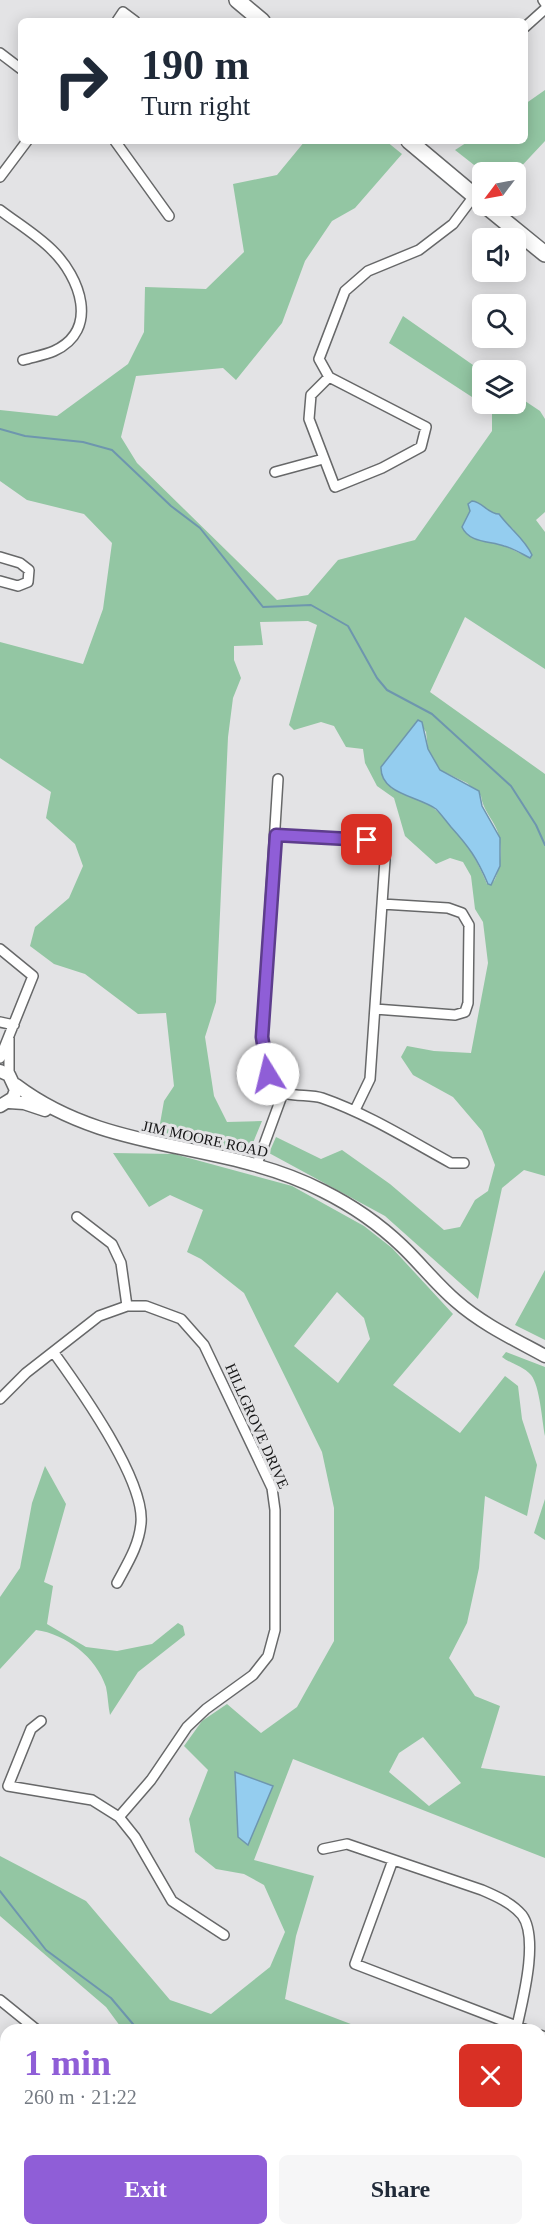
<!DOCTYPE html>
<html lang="en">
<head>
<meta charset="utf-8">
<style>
	:root { --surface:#fff; --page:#f6f6f7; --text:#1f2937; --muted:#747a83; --accent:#8f5ed7 }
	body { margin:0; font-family:Georgia,serif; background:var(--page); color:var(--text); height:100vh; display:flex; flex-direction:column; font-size:22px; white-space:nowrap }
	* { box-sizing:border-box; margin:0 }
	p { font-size:20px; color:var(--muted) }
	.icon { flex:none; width:33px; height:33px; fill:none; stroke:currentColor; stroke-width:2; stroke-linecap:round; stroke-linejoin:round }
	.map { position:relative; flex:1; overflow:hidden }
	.side { position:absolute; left:0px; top:2024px; width:546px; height:212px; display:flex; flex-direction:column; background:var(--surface); border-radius:18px 18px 0 0; box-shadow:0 3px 15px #0003 }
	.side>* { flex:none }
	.hud { position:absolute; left:18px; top:18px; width:510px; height:126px; border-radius:9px; box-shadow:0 3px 15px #0003; background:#fff; color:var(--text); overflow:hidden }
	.needle { width:39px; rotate:238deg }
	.controls { position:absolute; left:472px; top:162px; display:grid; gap:12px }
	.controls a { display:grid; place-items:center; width:54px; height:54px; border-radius:9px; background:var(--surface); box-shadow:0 3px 15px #0003; font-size:30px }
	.pin { position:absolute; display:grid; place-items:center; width:51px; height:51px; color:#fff; margin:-26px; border-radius:12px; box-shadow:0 3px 9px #0006 }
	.me { position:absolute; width:66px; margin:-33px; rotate:351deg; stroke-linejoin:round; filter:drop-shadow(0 0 4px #0008) }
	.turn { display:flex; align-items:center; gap:21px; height:126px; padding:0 24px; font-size:27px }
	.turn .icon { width:78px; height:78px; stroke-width:2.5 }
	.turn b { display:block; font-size:42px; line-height:51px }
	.round { display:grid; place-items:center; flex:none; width:63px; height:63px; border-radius:9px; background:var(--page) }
	.headline { display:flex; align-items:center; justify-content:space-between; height:102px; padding:0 24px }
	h1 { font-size:36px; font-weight:700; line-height:45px; color:var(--accent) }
	.cta { display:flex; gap:12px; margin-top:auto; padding:12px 24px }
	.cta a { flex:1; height:69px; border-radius:9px; background:var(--accent); color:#fff; font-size:24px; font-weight:700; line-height:69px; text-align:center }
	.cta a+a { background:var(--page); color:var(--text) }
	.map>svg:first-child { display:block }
	.green { fill:#93c6a3; fill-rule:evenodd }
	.water { fill:#94cdef; stroke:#6e96ae; stroke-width:1.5 }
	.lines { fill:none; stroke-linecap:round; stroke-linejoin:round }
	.stream { stroke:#6e96ae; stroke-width:2 }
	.minor-casing { stroke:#676869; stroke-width:12 }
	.tertiary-casing { stroke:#676869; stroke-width:15 }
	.primary-casing { stroke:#676869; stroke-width:18 }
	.minor { stroke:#fff; stroke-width:9 }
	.tertiary { stroke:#fff; stroke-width:12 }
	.primary { stroke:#fff; stroke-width:15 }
	.route-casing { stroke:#5d3d8c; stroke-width:15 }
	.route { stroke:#8f5ed7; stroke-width:10 }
	.labels { text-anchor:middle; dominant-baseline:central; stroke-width:6; stroke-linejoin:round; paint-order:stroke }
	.street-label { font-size:15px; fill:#161617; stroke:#e3e3e5 }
</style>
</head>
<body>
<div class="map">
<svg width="545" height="2234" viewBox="0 0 545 2234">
	<rect width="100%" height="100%" fill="#e3e3e5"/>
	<path class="green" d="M545,90v51l-29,31h-33l-28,-22 14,-9h56v-37z
		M305,141h81l16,13 -47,54 -23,13 -27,40 -23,62 -46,57 -13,-12 -87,8 -15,61 16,26 140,137 31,-5 30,-35 77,-20 77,-109v-21l-103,-67 14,-27 80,56v32h33v-9l24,16 5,8v93l-9,8 9,12v137l-80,-52 -35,75 115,82v402l-21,-6 -22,18 -24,111 -93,-83 -116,-63 7,-16 45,22 21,-9 48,34 54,46 16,-3 15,-27 13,-9 7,-26 -13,-34 -29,-34 -40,-22 -12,-18 6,-11 27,5 37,2 17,-90 -5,-41 -8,-13 -4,-33 -8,-14 -13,-4 -14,6 -31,-28 -11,-38 -17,-12 -12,-23 -2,-14 -17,-2 -12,-21 -13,-4 -27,8 -5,-5 28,-100 -9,-4 -48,1 3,23 -29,1v14l7,18 -8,20 -5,39 -12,265 -11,35 9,59 13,26 35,-1 -12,29 -92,-15 6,-34 10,-15 -8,-73 -28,1 -53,-40 -31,-10 -24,-18 5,-19 34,-29 14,-32 -8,-22 -29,-26 5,-26 -51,-34v-116l83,22 20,-55 9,-66 -28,-29 -57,-14 -27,-19v-71l57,6 71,-52 16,-32 1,-45 61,2 38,-37 -11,-68 44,-9zM487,509l26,20 17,29 -25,-12 -31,-8 -12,-11 8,-16zM418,720l8,12 2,17 12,21 27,13 14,13c2,14 11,22 16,34 6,15 4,38 -3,51l-7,3c-12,-31 -38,-71 -70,-86 -8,-4 -18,-6 -26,-10l-10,-21z
		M113,1153l61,1 118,32 72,40 28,22 61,66 -60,71 67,48 45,-57 13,10 4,33 15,46 -10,51 -42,-20 -6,72 -12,55 -18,35 26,38 25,10 -19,62 64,8v82l-252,-99 -39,101 60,16 -18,60 -11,63 79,30 -241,1 -17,-23 -106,-91v-60l86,45 84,99 41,14 59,-47 15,-35 -21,-47 -20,-11 -28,-5 -21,-17 -6,-33 19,-49 -24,-24 18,-25 25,-17 34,29 36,-26 37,-66v-133l-12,-56 -78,-159 -43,-34 -14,-7 16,-42 -33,-15 -21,12zM337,1292l27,26 6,21 -32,44 -44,-37zM423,1737l38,46 -32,23 -40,-34 10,-19z
		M545,1270v70l-30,-15z
		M506,1352l39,15v69c-3,-15 -5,-50 -14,-61 -8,-9 -20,-11 -29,-18z
		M45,1466l21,38 -22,78 9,4 -6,38 39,23 31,4 35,-7 26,-21 5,3 2,9 -47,37 -28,43c-2,-9 -2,-19 -4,-28 -10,-30 -40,-53 -70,-57l-36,39v-72l20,-29 12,-65z
		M545,1499v41l-11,-7z
		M540,2092l5,2v38l-5,1z
		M145,2229h206l-3,5h-202l-10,-4z"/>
	<path class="water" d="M472,501c11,1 16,13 27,13 11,15 26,25 33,41l-2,3c-8,-4 -17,-10 -26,-12 -14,-5 -35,-3 -42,-19l8,-16 -2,-7z
		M418,720l4,2 6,27 12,21 39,21 3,15 18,32v28l-9,19 -3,-1c-11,-26 -19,-37 -37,-57 -5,-6 -10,-13 -15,-18 -18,-13 -56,-15 -55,-42z
		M235,1772l38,14 -25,59 -10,-8z"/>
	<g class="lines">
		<path class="stream" d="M0,429l25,7 58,6 29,8 59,56 29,22 63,79 48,-2 37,21 29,52 10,12 45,24 79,72 25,39 9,20
			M0,1891l46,59 65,48 27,32
			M280,2229l2,5"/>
		<defs>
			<path id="minor" d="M543,0l2,3
				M117,21l6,-9 12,9
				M525,27l20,-18
				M0,53l21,16
				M115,141l54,75
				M0,177l27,-36
				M0,210c17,13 37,25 52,40 28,27 48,80 2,101 -9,4 -21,6 -31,9
				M329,377l-18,18 -2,24 26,68 47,-19 39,-21 5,-20 -97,-50 -10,-18 26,-68 23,-20 51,-21 34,-26 21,-28
				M275,472l48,-13
				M0,557l20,6 9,7 -1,12 -10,4 -18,-5
				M278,779l-16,258c2,14 2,37 12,49 10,13 34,7 48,12 46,16 87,42 129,65h13
				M276,835l91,5 11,6 7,14 -15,219 -15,31
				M0,949l33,27 -33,82
				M375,1009l80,6 10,-3 3,-9 1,-78 -7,-12 -14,-5 -66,-4
				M0,1022l14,3
				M9,1075v-37
				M257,1164l26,-71
				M77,1217l35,27 9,19 6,43
				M54,1353c26,36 91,127 87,170 -2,23 -14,41 -24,60
				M0,1399l26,-26 73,-57 28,-10h19l35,13 23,26 68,143 3,22v120l-7,26 -15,19 -47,34 -19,18 -36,53 -32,37
				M41,1721l-10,8 -23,57 84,14 27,17 16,20 37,64 52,34
				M323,1849l24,-5 135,46c14,6 30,13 40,25 17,23 1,84 -5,111
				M393,1860l-38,104 172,66
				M0,2000l37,30
				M540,2035l5,2"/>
			<path id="tertiary" d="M0,1071l9,4 7,15 -3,8 -13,8
				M16,1085c94,71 206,54 307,106 28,14 56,33 79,55 18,17 34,38 54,55 26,23 58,38 89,55
				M9,1102l15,1 21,7"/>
			<path id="primary" d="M237,0l25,21
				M409,141l74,62
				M486,206l59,48"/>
		</defs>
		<use href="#minor" class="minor-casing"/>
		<use href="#tertiary" class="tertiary-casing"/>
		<use href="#primary" class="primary-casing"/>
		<use href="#minor" class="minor"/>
		<use href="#tertiary" class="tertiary"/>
		<use href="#primary" class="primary"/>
	</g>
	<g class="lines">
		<defs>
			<path id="route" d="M268,1074l-6,-37 14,-202 91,5"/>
		</defs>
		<use href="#route" class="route-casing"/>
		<use href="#route" class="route"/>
	</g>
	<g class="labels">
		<g class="street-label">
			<text transform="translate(205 1139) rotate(12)">JIM MOORE ROAD</text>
			<text transform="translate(257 1426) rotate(66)">HILLGROVE DRIVE</text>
		</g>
	</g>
</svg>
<div class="controls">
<a><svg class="needle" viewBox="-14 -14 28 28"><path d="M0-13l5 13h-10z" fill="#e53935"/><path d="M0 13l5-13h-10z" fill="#747a83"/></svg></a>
<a><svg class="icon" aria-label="sound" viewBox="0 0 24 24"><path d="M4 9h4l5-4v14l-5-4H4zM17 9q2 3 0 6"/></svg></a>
<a><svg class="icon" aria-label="search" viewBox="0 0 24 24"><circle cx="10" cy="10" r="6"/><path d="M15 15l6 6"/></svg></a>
<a><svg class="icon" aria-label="layers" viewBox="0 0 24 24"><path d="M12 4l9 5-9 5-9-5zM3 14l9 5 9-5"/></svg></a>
</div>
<div class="pin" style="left:367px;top:840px;background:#d93025"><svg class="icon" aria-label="arrive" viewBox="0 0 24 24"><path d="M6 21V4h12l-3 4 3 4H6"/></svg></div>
<svg class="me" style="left:268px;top:1074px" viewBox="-20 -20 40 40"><circle r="19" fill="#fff"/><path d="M0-13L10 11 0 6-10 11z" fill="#8f5ed7"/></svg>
<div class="hud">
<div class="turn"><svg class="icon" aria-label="right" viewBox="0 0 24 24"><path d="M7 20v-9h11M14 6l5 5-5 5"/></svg><div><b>190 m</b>Turn right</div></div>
</div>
<section class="side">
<div class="headline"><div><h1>1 min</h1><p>260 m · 21:22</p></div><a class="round" style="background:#d93025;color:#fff"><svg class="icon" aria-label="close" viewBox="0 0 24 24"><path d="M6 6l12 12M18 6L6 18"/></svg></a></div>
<div class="cta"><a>Exit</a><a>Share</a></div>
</section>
</div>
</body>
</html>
